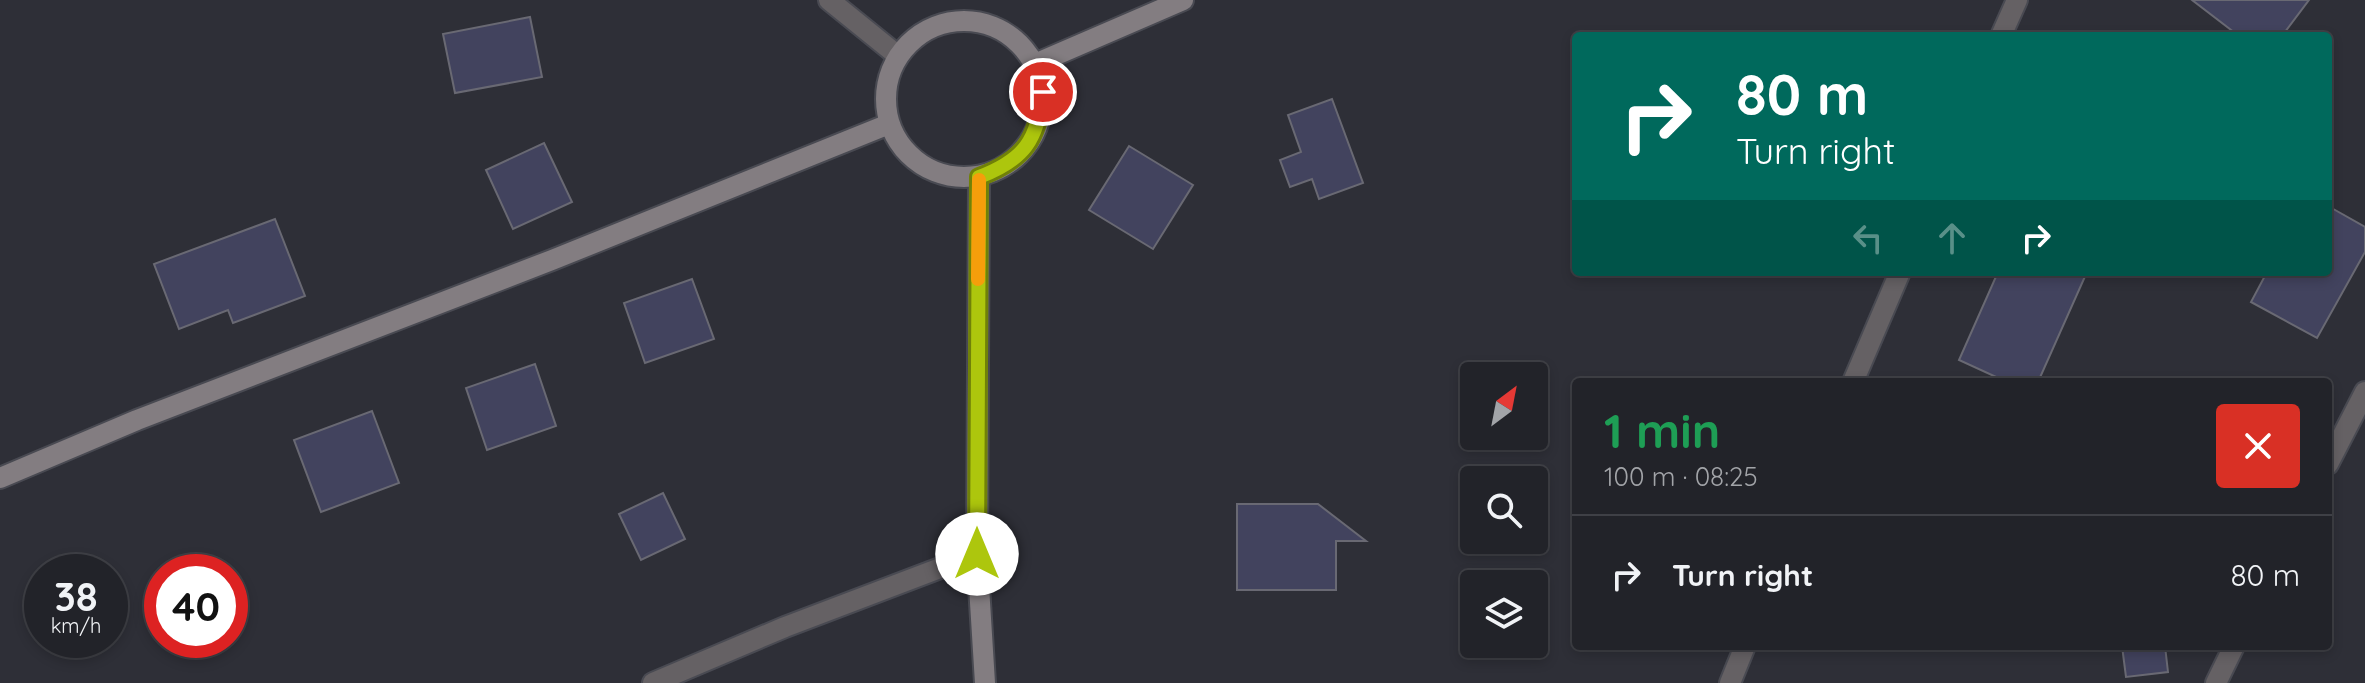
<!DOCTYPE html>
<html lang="en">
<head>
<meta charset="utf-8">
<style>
	:root { --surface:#222329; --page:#2a2b31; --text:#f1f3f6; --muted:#a2a4a8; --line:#3f4046 }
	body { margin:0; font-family:Quicksand,sans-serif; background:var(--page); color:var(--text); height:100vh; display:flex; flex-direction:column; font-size:30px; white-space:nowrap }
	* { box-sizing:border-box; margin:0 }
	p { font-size:26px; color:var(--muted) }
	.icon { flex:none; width:44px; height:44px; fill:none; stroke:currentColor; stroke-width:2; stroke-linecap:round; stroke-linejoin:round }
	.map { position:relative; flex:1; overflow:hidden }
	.side { position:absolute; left:1572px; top:378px; width:760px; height:272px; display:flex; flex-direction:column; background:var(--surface); border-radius:8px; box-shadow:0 4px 12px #0003,0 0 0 2px var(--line) }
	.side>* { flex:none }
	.hud { position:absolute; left:1572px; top:32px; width:760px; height:244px; border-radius:8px; box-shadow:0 4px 12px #0003,0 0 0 2px var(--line); background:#00695c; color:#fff; overflow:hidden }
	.needle { width:52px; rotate:32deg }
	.fabs { position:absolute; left:1460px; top:362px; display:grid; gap:16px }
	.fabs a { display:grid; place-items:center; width:88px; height:88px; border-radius:8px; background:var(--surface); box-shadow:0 4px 12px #0003,0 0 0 2px var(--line); font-size:40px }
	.speed { position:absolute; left:24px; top:554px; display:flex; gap:16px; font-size:40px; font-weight:700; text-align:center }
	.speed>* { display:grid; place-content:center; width:104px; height:104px; border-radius:50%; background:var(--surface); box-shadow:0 4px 12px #0003,0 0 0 2px var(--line); line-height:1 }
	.speed small { font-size:20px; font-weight:400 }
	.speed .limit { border:12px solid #d22; background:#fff; color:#111 }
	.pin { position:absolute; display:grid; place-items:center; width:68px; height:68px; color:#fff; margin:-34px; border:4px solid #fff; border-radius:50%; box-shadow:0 2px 8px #0007 }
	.me { position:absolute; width:88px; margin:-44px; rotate:0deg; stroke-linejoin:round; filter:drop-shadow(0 0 6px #0008) }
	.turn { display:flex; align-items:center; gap:28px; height:168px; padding:0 32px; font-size:36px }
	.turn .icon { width:104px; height:104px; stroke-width:2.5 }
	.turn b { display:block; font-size:56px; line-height:68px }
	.lanes { display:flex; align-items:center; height:76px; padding:0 32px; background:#0003; justify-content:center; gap:40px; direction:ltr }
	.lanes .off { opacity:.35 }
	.round { display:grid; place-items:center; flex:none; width:84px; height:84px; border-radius:8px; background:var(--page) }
	.overview { display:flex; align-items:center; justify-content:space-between; height:136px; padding:0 32px }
	h1 { font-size:48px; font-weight:800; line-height:60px; color:#1e9e55 }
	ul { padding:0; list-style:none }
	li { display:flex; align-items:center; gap:24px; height:120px; padding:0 32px; border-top:2px solid var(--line) }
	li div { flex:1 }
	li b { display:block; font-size:30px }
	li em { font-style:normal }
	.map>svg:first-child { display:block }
	.building { fill:#42435e; stroke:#696973; stroke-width:2 }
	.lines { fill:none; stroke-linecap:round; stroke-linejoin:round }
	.street-casing { stroke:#494a52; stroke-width:24 }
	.secondary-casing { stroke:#494a52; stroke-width:24 }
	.street { stroke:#656164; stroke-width:20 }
	.secondary { stroke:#837d81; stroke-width:20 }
	.route-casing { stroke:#708108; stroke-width:20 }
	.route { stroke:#adc60d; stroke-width:14 }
	.slow { stroke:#f59e0b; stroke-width:14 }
</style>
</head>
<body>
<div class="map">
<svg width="2365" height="683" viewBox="0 0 2365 683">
	<rect width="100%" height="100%" fill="#2e2f37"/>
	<path class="building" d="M2192,0h117l-27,36h-43z
		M530,17l12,60 -87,16 -12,-59z
		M1332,99l31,84 -44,16 -7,-20 -22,8 -10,-27 21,-8 -13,-37z
		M544,143l28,59 -59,27 -27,-59z
		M1129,146l64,39 -40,64 -64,-39z
		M2328,206l37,21v25l-48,86 -66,-36 16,-30h61z
		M275,219l30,77 -72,27 -5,-13 -49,19 -25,-65z
		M1998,272h89l-49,110h-31l-48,-22z
		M692,279l22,60 -69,24 -21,-60z
		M535,364l21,62 -69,24 -21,-62z
		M372,411l27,72 -78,29 -27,-72z
		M663,493l22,46 -44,21 -22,-46z
		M1237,504h81l48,37h-30v49h-99z
		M2122,646h43l3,26 -42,5z"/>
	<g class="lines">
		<defs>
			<path id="street" d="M829,0l68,55
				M2001,36l16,-36
				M1853,382l47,-110
				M2328,464l37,-72
				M653,683l132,-56 192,-73
				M1730,683l15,-37
				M2216,683l18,-37"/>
			<path id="secondary" d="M886 99a78 78 0 1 1 156 0a78 78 0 1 1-156 0Z
				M1035,64l148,-64
				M979,177l-2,377 8,129
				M0,478l137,-58 415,-160 337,-136"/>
		</defs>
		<use href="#street" class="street-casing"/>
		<use href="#secondary" class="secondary-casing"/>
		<use href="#street" class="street"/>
		<use href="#secondary" class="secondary"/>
	</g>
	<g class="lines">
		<defs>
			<path id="route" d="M977,554l2,-377c45,-17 59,-37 64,-85"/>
		</defs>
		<use href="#route" class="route-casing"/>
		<use href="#route" class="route"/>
		<path class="slow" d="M978,279l1,-99"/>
	</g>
</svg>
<div class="fabs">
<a><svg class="needle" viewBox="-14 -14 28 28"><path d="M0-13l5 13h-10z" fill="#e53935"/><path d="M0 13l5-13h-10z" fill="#a2a4a8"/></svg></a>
<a><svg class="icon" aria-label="search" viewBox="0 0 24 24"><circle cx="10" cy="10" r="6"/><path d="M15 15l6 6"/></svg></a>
<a><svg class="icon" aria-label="layers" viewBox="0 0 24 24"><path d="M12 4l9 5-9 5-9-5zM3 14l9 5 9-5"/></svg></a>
</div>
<div class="speed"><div>38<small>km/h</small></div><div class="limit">40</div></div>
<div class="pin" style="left:1043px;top:92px;background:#d93025"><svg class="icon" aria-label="arrive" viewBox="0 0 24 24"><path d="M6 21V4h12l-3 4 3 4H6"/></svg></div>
<svg class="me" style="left:977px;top:554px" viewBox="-20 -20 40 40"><circle r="19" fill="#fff"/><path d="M0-13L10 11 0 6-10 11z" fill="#adc60d"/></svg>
<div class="hud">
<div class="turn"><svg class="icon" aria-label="right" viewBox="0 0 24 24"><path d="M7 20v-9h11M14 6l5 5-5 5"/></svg><div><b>80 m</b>Turn right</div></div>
<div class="lanes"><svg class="icon off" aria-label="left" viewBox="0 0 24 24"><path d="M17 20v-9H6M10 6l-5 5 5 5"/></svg><svg class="icon off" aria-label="ahead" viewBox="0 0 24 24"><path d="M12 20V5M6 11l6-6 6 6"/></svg><svg class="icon" aria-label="right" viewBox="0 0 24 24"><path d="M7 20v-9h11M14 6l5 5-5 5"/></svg></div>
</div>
<section class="side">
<div class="overview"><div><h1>1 min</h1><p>100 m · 08:25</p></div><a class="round" style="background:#d93025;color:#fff"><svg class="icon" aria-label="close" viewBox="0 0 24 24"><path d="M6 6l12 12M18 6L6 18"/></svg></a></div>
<ul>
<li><svg class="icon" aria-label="right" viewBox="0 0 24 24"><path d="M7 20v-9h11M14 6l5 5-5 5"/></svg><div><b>Turn right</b></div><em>80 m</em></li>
</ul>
</section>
</div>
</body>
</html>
